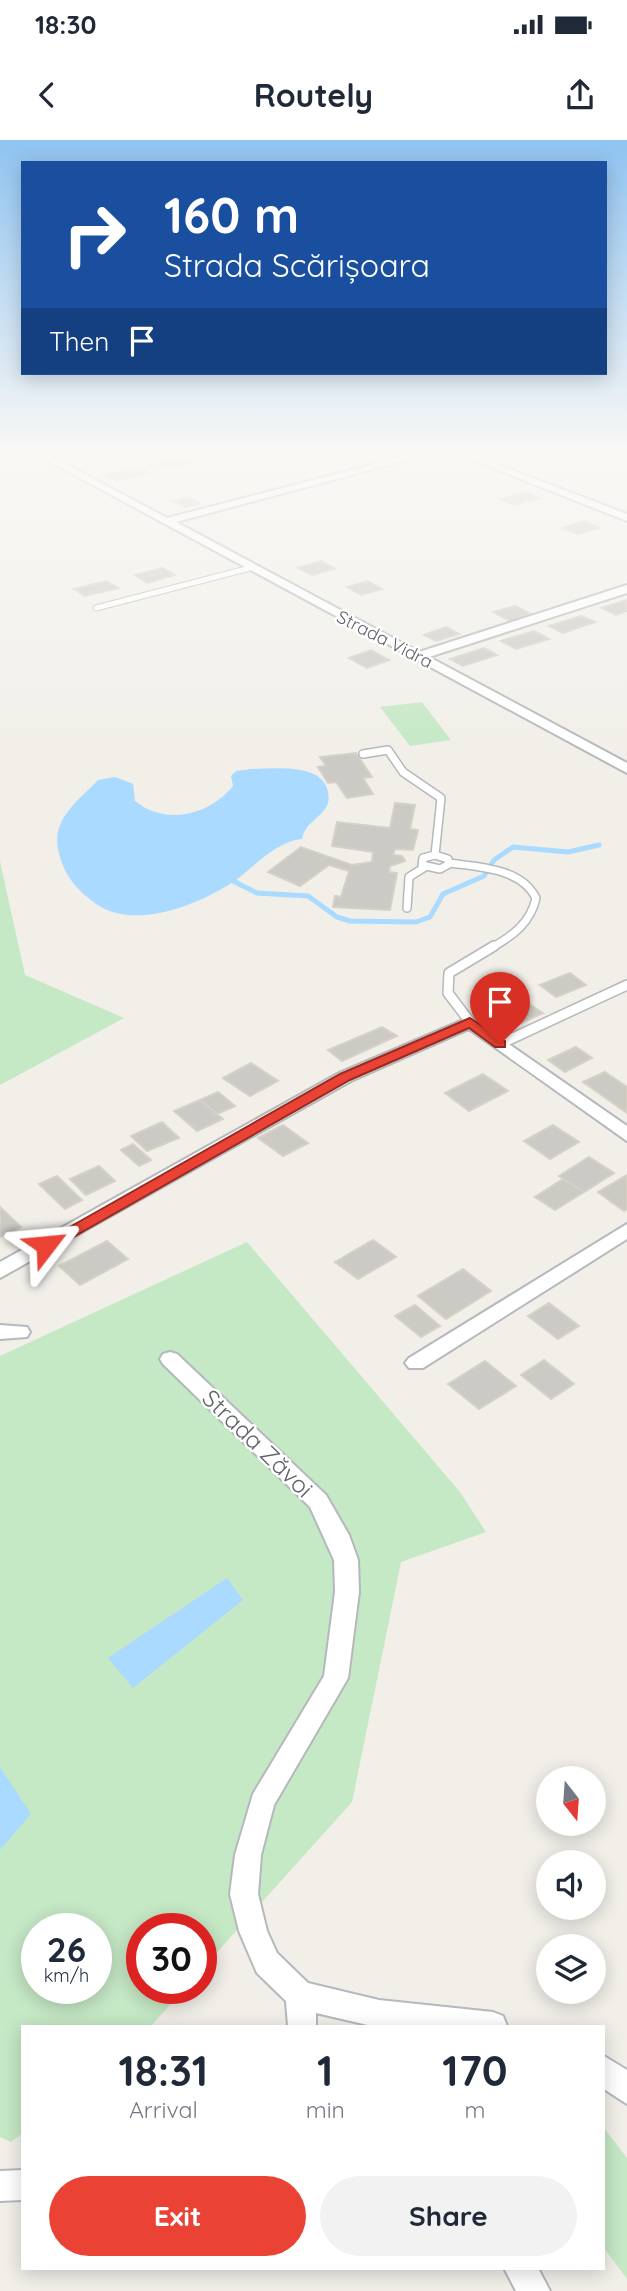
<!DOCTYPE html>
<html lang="en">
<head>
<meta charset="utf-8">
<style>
	:root { --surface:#fff; --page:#f2f2f3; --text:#1f2937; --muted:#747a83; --accent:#ea4335 }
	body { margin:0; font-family:Quicksand,sans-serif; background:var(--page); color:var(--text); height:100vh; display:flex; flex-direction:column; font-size:26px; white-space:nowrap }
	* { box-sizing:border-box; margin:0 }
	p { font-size:23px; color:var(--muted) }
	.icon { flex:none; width:38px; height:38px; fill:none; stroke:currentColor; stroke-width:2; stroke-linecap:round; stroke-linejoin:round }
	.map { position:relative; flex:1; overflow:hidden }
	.panel { position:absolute; left:21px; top:1885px; width:584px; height:245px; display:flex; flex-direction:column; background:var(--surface); border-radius:0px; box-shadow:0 4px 18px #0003 }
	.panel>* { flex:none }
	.top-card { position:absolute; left:21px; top:21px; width:586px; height:214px; border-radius:0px; box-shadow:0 4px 18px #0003; background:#1a4fa0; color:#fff; overflow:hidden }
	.needle { width:46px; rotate:163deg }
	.fabs { position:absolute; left:536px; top:1626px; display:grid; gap:14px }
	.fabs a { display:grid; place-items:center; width:70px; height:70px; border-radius:50%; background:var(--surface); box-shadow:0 4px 18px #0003; font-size:35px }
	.speed { position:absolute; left:21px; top:1773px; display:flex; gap:14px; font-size:35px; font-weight:700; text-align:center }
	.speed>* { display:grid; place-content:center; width:91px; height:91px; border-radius:50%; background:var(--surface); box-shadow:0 4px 18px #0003; line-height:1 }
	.speed small { font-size:18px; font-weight:400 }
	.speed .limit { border:10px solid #d22; background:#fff; color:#111 }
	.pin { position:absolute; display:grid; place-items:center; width:60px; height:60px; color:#fff; margin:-72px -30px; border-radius:50% 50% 50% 0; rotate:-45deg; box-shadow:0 0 7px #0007 }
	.pin .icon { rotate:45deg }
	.me { position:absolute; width:77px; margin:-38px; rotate:61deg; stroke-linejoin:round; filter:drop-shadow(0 0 5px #0008) }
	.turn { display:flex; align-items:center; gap:24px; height:147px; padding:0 28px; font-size:32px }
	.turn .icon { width:91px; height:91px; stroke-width:2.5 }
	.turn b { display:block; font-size:49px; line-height:60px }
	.then { display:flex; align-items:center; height:66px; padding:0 28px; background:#0003; gap:14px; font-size:26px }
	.eta { display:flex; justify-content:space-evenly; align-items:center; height:119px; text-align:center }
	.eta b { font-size:42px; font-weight:700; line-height:49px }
	.button { display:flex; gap:14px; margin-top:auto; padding:14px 28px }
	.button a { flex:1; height:80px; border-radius:42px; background:var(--accent); color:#fff; font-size:28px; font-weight:700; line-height:80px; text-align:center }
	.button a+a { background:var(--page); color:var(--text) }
	.status { display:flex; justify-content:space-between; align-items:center; height:49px; padding:0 35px; background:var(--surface); direction:ltr }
	.status svg { height:19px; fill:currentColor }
	header { display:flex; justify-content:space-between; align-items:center; height:91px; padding:0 28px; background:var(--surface); font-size:32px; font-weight:700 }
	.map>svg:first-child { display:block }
	.green { fill:#c5e8c5; fill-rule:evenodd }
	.water { fill:#aadaff }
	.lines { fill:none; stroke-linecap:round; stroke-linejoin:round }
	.stream { stroke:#aadaff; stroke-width:5 }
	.building { fill:#cccac5; stroke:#d6d1c6; stroke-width:2 }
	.service-far2-casing { stroke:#b5b8bc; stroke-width:7 }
	.service-far1-casing { stroke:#b5b8bc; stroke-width:10 }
	.service-casing { stroke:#b5b8bc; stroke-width:12 }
	.minor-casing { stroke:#b5b8bc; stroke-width:4 }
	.service-far2 { stroke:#fff; stroke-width:5 }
	.service-far1 { stroke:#fff; stroke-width:7 }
	.service { stroke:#fff; stroke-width:9 }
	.minor { fill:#fff; fill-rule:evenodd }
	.route { fill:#ea4335; stroke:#982c22; stroke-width:2 }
	.labels { text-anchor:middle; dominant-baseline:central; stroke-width:5; stroke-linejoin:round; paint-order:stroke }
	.far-street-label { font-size:18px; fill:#5f6368; stroke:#fff }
	.near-street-label { font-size:24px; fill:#5f6368; stroke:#fff }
</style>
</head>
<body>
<div class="status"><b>18:30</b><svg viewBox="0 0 49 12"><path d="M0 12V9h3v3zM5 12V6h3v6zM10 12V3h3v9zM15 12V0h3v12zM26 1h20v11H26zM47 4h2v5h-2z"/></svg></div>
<header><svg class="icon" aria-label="back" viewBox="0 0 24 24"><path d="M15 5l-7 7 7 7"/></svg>Routely<svg class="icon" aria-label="share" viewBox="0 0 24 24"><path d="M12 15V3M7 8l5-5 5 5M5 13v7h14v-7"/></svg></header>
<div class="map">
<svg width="627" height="2151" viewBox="0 0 627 2151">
	<rect width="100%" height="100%" fill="#f1efe8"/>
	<path class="green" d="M422,562l29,38 -41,6 -30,-39z
		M0,721l25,114 99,43 -124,67z
		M247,1102l213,250 26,40 -85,30 -49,240 -151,168v-42h-59v60h43l-34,38h-128v107l-12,9 -11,-5v-781zM37,1788h59v60h-59z
		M604,1988l23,30v121l-23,-31z"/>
	<path class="water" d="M251,629c21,0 67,-6 76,19 2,8 3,14 -2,21 -8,11 -20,15 -23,30 -25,2 -46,26 -66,41 -37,25 -105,53 -144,21 -18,-14 -29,-28 -34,-52 -6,-30 20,-48 40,-69l17,-3 18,7 2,17c30,25 75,14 98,-15l-2,-10 5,-5z
		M227,1438l16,22 -110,88 -25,-30z
		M0,1627l31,47 -31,36z"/>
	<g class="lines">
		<path class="stream" d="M233,741l24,12 51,3 29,21 13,4 66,1 14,-5 13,-23 41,-18 10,-16 19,-13 55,5 31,-7"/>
	</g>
	<path class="building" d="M182,317l10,6 -33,7 -10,-5z
		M138,327l11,6 -33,8 -11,-6z
		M525,352l14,6 -24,7 -14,-6z
		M189,357l12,7 -16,3 -12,-6z
		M584,381l15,7 -22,6 -15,-6z
		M321,421l14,8 -23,6 -14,-7z
		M162,428l13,7 -28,8 -12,-8z
		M106,441l12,7 -33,8 -11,-7z
		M368,441l14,8 -21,6 -14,-8z
		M627,460v11l-11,4 -14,-7z
		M515,466l18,9 -21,7 -19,-10z
		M581,476l14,6 -32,11 -14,-7z
		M446,487l13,7 -23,7 -12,-6z
		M534,491l15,8 -33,10 -15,-8z
		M484,508l13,7 -34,11 -13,-7z
		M371,510l18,10 -22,8 -18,-10z
		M356,613l16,24 -9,1 10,16 -26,4 -11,-16 -8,1 -10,-16 8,-1 -6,-9z
		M395,663l20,2 -5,24 8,1 -5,20 -18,-1 -2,6 9,1 3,5 -15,5 -1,6 8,1 -7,37 -57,-3 2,-11 6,1 8,-26 -20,-6 -29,21 -32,-14 33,-25 51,18 20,-3 1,-10 -41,-6 5,-24 53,6z
		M570,833l16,12 -30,12 -16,-12z
		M517,856l26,17 -37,17 -26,-18z
		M382,887l15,9 -55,25 -14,-11z
		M576,907l16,11 -27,14 -17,-12z
		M251,923l27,18 -28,15 -27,-18z
		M605,932l22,15v26l-44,-31z
		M483,934l25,17 -39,20 -24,-18z
		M218,952l17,14 -18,8 -17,-14z
		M200,960l23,19 -26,12 -23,-20z
		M162,982l17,16 -32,13 -16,-15z
		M283,985l25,18 -25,13 -25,-18z
		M553,985l26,17 -29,17 -26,-18z
		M133,1004l18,16 -12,6 -18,-16z
		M589,1017l25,16 -30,19 -25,-16z
		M99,1026l16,15 -29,14 -16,-16z
		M627,1035v34l-3,2 -26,-19z
		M57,1036l25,24 -17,9 -26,-25z
		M563,1039l21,13 -29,18 -20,-13z
		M0,1067l21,20 -21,10z
		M373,1100l23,17 -38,22 -23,-17z
		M107,1101l21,18 -48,26 -21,-19z
		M463,1129l28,22 -45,28 -28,-23z
		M549,1163l30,23 -21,13 -30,-23z
		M415,1165l25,21 -19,11 -26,-21z
		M544,1220l30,24 -23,15 -30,-24z
		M485,1221l31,25 -37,23 -31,-25z"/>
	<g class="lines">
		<defs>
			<path id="service-far2" d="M96,468l154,-40"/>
			<path id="service-far1" d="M363,614l25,-4 15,22 38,26 -6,57
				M435,715l13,4 1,5 -9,5 -18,-4 1,-7z
				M449,723c30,4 72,5 87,35 -5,24 -23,38 -45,50
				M407,768l2,-31 16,-10"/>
			<path id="service" d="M470,882l-22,-29 1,-20 45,-27
				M500,904l127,-59"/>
			<path id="minor" d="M28,310h12l127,68 262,-68h16l-269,72 243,130 208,-67v8l-198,64 198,106v10z
				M447,310h13l167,64v7z
				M470,877l157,109v15l-158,-112 -118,52 -351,197v-16l339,-189z
				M627,1084v15l-204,129h-14l-4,-5 4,-5z
				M0,1185l27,2 3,5 -3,5 -27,2z
				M170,1212l7,2 149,141 23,40 9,25 1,32 -11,86 -74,127 -13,50 -3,39 9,37 10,22 31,30 71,17 114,12 10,4 4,10h-135l-56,-13v13h-28l-2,-25 -29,-28 -18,-42 -9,-37 5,-39 18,-61 71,-118 11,-84 -1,-32 -24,-53 -147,-143 -3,-5 3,-5z
				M604,1916l23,14v34l-23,-15z
				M23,2030v30l-23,1v-30z
				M504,2128h34l12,23h-34z"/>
		</defs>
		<use href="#service-far2" class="service-far2-casing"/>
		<use href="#service-far1" class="service-far1-casing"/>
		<use href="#service" class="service-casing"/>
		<use href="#minor" class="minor-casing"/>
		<use href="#service-far2" class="service-far2"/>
		<use href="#service-far1" class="service-far1"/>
		<use href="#service" class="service"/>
		<use href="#minor" class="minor"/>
	</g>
	<linearGradient id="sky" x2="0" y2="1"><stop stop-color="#8fc3f1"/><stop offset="0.51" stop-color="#f9f8f5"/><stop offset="1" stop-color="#f9f8f5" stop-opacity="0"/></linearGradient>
	<rect width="627" height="611" fill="url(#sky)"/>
	<path class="route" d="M470,878l35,23v6h-10l-26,-19 -119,52 -298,169 -6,2 -8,-6 302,-171z"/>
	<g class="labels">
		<g class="far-street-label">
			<text transform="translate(385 499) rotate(27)">Strada Vidra</text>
		</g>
		<g class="near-street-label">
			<text transform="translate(258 1303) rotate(44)">Strada Zăvoi</text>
		</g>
	</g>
</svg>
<div class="fabs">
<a><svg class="needle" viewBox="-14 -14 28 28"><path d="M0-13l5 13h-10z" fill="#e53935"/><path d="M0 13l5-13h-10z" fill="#747a83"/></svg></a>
<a><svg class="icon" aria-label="sound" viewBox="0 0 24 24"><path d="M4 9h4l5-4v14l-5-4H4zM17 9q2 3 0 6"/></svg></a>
<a><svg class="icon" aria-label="layers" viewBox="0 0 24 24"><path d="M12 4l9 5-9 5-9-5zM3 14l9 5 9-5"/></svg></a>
</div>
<div class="speed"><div>26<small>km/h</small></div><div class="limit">30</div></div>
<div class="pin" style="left:500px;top:904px;background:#d93025"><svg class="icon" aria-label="arrive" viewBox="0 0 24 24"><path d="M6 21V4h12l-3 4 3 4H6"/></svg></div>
<svg class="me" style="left:46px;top:1105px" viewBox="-20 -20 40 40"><path d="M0-17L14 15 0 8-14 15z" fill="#ea4335" stroke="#fff" stroke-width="4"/></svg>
<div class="top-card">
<div class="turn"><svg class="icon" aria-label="right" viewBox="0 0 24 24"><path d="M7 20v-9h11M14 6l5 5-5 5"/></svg><div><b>160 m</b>Strada Scărișoara</div></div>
<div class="then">Then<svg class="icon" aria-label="arrive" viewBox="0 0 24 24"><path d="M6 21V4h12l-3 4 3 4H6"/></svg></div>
</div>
<section class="panel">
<div class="eta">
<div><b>18:31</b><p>Arrival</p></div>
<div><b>1</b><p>min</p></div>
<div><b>170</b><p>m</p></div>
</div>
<div class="button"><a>Exit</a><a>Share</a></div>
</section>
</div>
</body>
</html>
